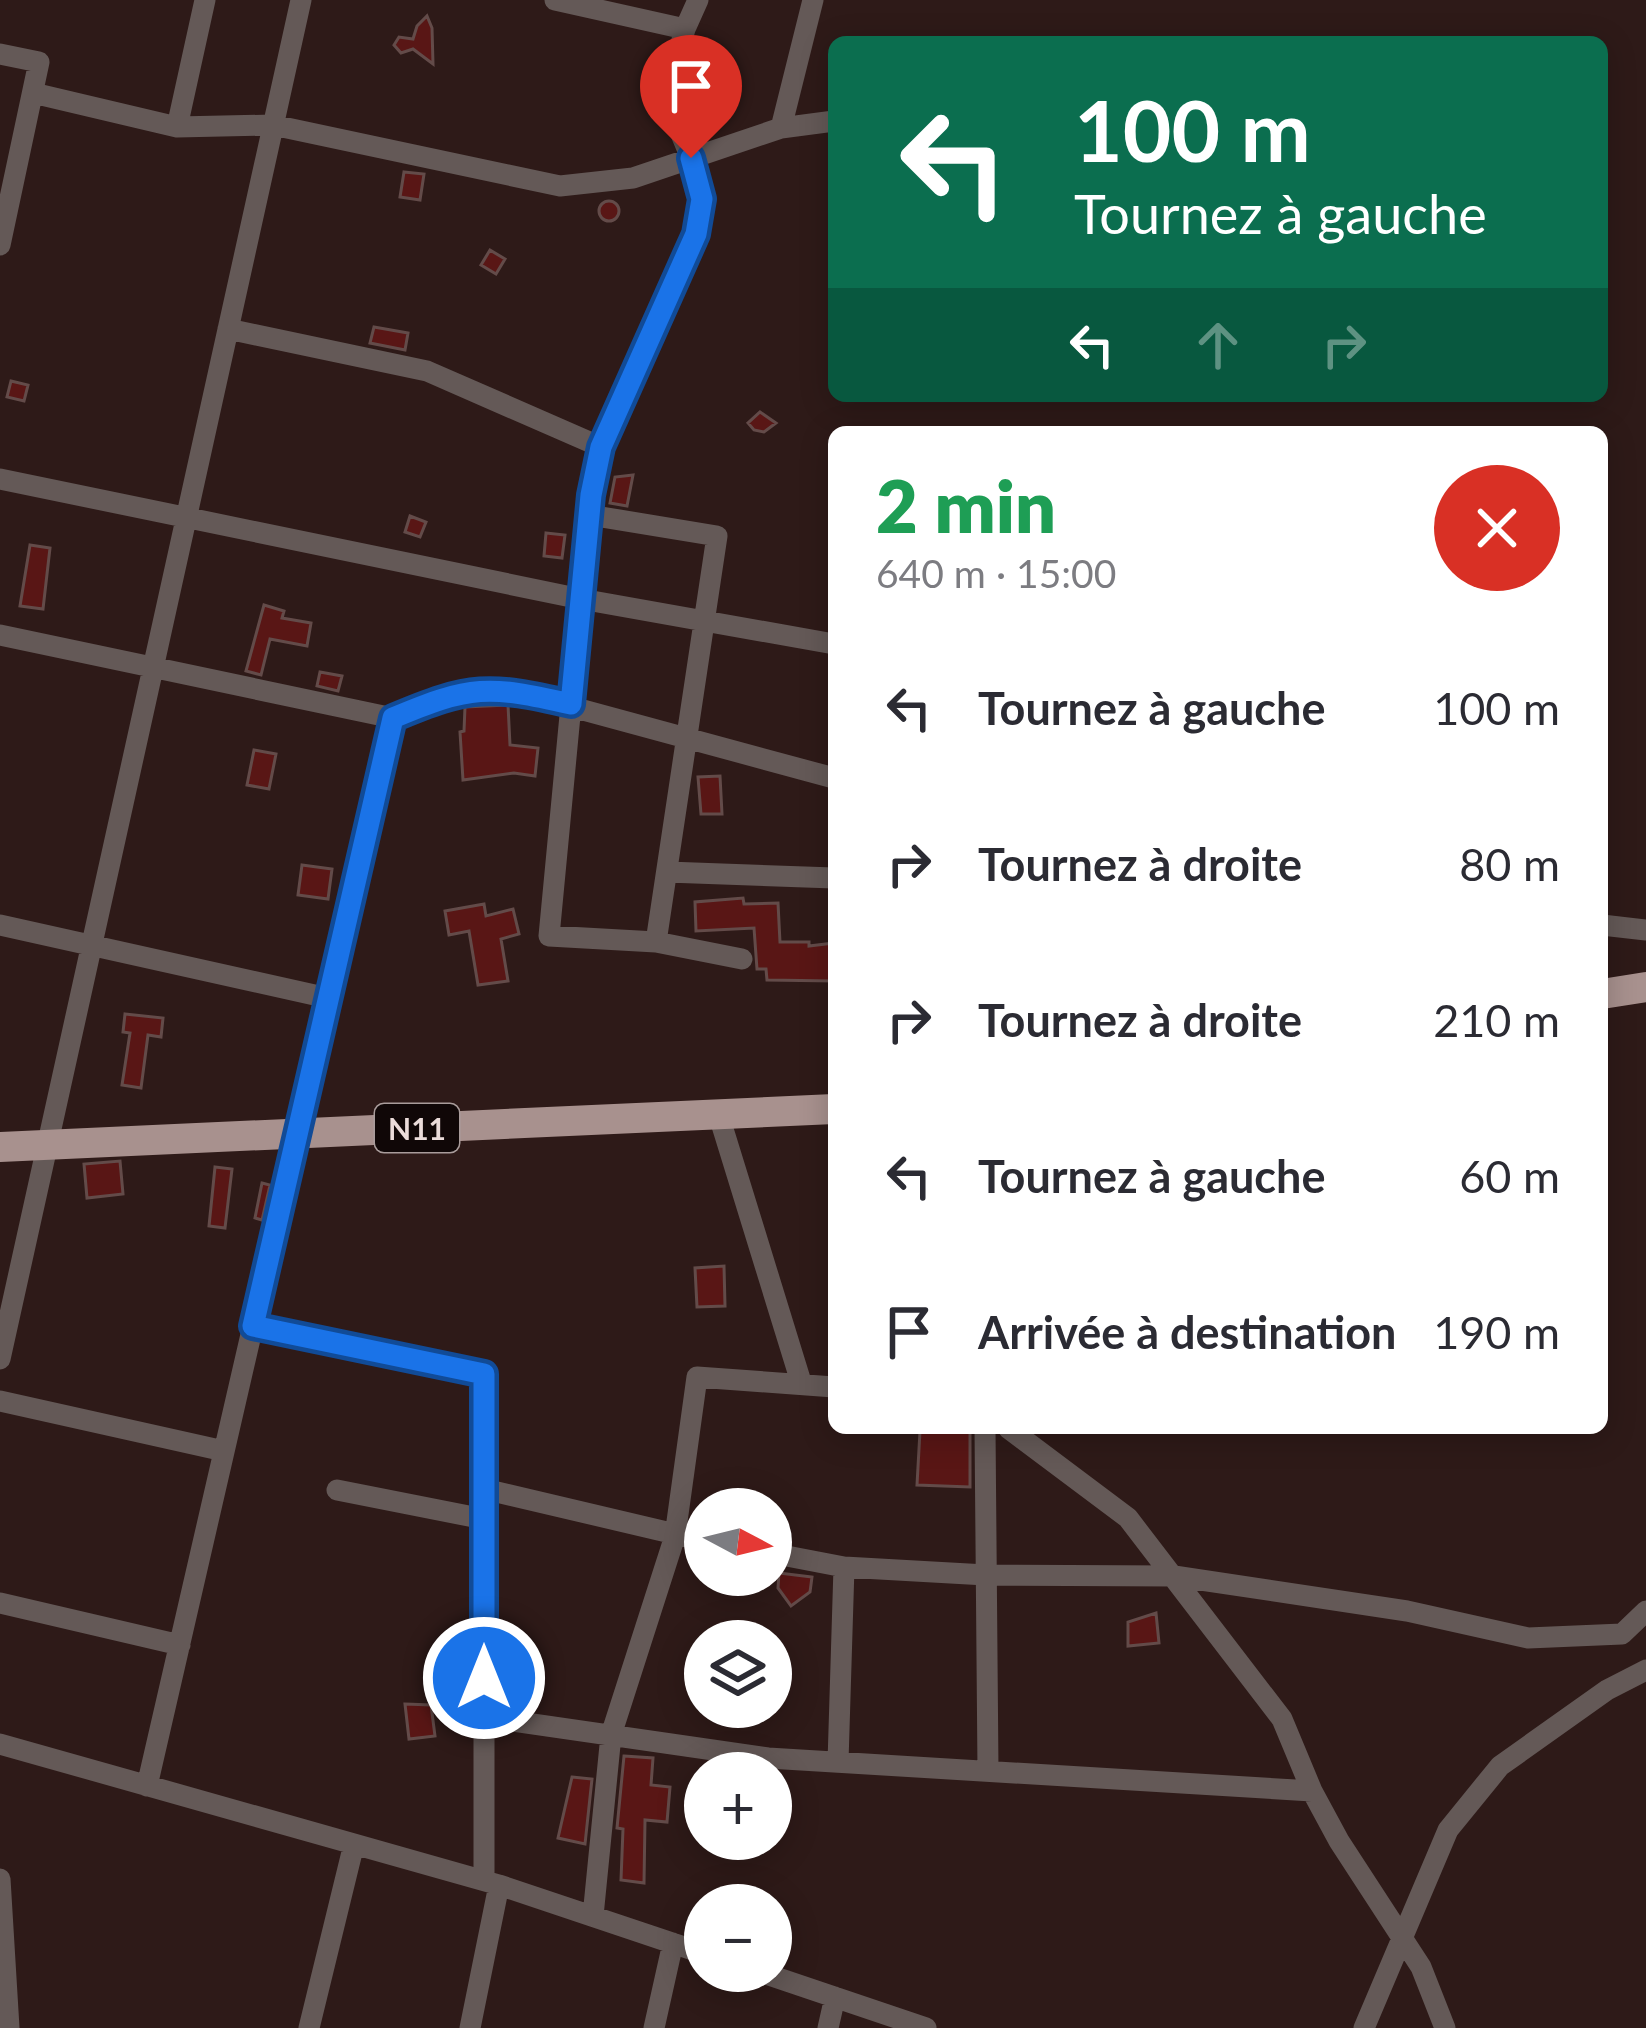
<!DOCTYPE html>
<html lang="fr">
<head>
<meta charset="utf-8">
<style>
	:root { --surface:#fff; --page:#f7f7f7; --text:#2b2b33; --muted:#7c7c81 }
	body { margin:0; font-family:Lato,sans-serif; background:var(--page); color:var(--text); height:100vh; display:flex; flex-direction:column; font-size:45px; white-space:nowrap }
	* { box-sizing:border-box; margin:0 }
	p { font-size:39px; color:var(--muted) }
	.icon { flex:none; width:66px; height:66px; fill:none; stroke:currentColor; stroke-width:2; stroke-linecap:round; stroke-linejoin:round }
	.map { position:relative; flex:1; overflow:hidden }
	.sheet { position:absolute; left:828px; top:426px; width:780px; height:1008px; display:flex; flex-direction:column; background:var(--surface); border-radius:18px; box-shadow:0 6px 30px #0003 }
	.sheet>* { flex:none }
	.banner { position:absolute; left:828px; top:36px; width:780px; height:366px; border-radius:18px; box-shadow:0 6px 30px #0003; background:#0b6e4f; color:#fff; overflow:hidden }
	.needle { width:78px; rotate:97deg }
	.fabs { position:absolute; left:684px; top:1488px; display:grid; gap:24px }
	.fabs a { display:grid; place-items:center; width:108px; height:108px; border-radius:50%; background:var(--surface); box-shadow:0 6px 30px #0003; font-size:60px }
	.pin { position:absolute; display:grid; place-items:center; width:102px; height:102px; color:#fff; margin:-123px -51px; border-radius:50% 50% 50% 0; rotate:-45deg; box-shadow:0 0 12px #0007 }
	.pin .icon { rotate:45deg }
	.me { position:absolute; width:132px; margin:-66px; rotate:0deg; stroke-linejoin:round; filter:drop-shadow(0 0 9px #0008) }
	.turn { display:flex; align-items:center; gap:42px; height:252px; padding:0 48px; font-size:54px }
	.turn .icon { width:156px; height:156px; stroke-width:2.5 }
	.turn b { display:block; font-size:84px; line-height:102px }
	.lanes { display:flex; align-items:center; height:114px; padding:0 48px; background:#0003; justify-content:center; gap:60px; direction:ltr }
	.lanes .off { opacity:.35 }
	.round { display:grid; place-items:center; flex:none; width:126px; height:126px; border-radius:63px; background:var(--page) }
	.headline { display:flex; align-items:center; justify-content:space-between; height:204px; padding:0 48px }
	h1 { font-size:72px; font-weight:800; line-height:90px; color:#1e9e55 }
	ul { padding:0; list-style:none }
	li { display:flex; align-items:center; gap:36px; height:156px; padding:0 48px }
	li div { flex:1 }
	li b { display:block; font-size:45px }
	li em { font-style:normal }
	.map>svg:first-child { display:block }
	.building { fill:#591615; stroke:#634b49; stroke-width:3 }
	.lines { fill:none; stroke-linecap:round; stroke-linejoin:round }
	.street { stroke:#645957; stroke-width:21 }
	.primary { stroke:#a8918e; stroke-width:30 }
	.route-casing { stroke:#114b97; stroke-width:30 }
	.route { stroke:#1a73e8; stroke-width:21 }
	.labels { text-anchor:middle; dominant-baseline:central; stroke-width:9; stroke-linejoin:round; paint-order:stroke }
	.shield { fill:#100707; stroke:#a99c9b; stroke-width:3 }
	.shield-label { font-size:30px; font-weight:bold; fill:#ebdcda }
</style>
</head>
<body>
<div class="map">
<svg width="1646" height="2028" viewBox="0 0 1646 2028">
	<rect width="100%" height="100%" fill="#2e1a18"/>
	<path class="building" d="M427,16l5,12 1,36 -20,-15 -12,4 -7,-8 5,-8 14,2 4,-13z
		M404,172l20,2 -4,26 -20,-3z
		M599 211a10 10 0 1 1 20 0a10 10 0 1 1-20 0Z
		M490,250l15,9 -9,15 -15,-9z
		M374,327l34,6 -3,17 -35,-7z
		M11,381l17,4 -4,16 -17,-4z
		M760,412l16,11 -12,9 -10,-2 -6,-7z
		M633,475l-6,31 -17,-3 5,-26z
		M410,516l16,6 -6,15 -15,-5z
		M546,533l19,2 -3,23 -18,-2z
		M30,545l20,3 -7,61 -23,-3z
		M264,605l20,6 -2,7 29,5 -4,23 -37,-7 -9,36 -15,-4z
		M320,672l22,4 -4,15 -21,-5z
		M508,705l2,40 28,3 -3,28 -21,-3 -51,7 -3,-48 4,-1 1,-24z
		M254,750l22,4 -7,35 -22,-4z
		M720,776l2,38h-21l-3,-37z
		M302,865l30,4 -4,30 -30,-4z
		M743,898l1,6 34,-1 2,39h29v4l25,-3v38l-67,-1 -1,-11h-9l-3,-41 -58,3 -1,-29z
		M484,904l2,12 27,-7 6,25 -18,5 7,42 -30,4 -9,-54 -20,4 -4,-24z
		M125,1014l38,4 -2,19 -13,-2 -7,53 -19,-3 8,-52 -7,-1z
		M120,1161l3,33 -36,4 -3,-34z
		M215,1167l17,2 -7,59 -16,-2z
		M262,1183l8,2 -8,35 -7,-2z
		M724,1266l1,40 -28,1 -2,-39z
		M970,1430v57l-53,-2 3,-54z
		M779,1573l33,4 -2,15 -19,14 -13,-18z
		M1156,1613l3,30 -31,3v-24z
		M405,1704l26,1 4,31 -26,3z
		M624,1756l29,2 -2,27 19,2 -3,35 -22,-2 -1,63 -23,-3 2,-51 -6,-1z
		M572,1777l20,2 -7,65 -27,-6z"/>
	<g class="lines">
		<path class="street" d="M555,0l130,29
			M698,0l-13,29 -19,69 25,60 11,41 -6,35 -95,213 -10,48 -42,441 107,6 86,17
			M0,54l39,8 -39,183
			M33,93l144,34 96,-2 287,61 73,-8 148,-50 53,-7
			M177,127l28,-127
			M781,128l32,-128
			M228,329l199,42 174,76
			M0,479l581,120 253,45
			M589,515l128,21 -61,406
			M0,635l393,83 60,-25 56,-3 325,88
			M667,872l167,6
			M0,925l328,73
			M1602,925l44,5
			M719,1116l82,266
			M253,1326l231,48v506
			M0,1359l301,-1359
			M0,1401l224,50
			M985,1428l3,343
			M1008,1428l120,90 154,201 30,72 27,50 82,126 24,61
			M484,1489l221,52
			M337,1490l147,29
			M771,1553l73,14 142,8 188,1 233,35 121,27 94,-4 24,-23
			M0,1603l180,42
			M484,1717l284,41 544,33
			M0,1744l499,141 206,69
			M838,1762l6,-195
			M147,1786l246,-1068
			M0,1879l9,149
			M593,1916l18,-181 64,-199 22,-159 137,10
			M757,1971l169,57
			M309,2028l45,-184
			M470,2028l29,-143
			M654,2028l19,-85
			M828,2028l7,-31
			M1364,2028l84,-198 52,-64 107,-76 39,-20"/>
		<path class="primary" d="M1602,994l44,-7
			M0,1147l834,-38"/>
	</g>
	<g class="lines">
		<defs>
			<path id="route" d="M484,1678v-304l-231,-48 140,-608c78,-33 95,-33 178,-14l20,-209 10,-48 95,-213 6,-35 -11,-41"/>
		</defs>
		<use href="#route" class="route-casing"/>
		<use href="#route" class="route"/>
	</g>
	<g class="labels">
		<rect class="shield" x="375" y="1104" width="84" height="48" rx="9"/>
		<g class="shield-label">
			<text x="417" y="1128">N11</text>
		</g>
	</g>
</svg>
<div class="fabs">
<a><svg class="needle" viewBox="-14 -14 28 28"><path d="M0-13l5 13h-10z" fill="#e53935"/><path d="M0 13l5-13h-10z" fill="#7c7c81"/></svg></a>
<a><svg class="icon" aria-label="layers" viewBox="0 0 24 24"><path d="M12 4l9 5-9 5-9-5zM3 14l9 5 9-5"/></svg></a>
<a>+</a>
<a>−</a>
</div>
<div class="pin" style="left:691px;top:158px;background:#d93025"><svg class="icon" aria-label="arrive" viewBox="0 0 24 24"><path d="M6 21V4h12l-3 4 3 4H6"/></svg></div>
<svg class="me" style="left:484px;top:1678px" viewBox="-20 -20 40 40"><circle r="17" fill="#1a73e8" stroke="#fff" stroke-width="3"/><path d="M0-11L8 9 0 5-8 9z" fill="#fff"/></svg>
<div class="banner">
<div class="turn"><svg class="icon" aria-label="left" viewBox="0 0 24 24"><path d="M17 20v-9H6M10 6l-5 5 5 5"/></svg><div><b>100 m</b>Tournez à gauche</div></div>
<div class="lanes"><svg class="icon" aria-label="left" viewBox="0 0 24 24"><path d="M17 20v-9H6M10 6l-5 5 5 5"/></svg><svg class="icon off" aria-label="ahead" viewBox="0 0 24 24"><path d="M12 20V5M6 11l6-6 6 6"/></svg><svg class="icon off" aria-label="right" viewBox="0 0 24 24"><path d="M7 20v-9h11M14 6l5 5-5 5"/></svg></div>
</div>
<section class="sheet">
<div class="headline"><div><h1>2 min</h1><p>640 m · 15:00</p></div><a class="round" style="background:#d93025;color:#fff"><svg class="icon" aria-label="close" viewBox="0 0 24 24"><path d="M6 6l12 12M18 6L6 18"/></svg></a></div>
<ul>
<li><svg class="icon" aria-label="left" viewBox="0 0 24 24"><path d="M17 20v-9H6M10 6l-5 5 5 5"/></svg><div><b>Tournez à gauche</b></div><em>100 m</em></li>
<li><svg class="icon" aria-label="right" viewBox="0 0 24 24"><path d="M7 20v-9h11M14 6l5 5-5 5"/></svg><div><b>Tournez à droite</b></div><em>80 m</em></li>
<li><svg class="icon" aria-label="right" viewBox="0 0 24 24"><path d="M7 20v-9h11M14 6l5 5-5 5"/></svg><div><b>Tournez à droite</b></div><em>210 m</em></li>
<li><svg class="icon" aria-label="left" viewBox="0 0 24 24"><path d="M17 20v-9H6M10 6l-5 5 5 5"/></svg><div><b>Tournez à gauche</b></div><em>60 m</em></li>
<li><svg class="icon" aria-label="arrive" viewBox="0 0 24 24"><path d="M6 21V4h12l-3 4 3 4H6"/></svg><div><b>Arrivée à destination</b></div><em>190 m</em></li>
</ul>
</section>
</div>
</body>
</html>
